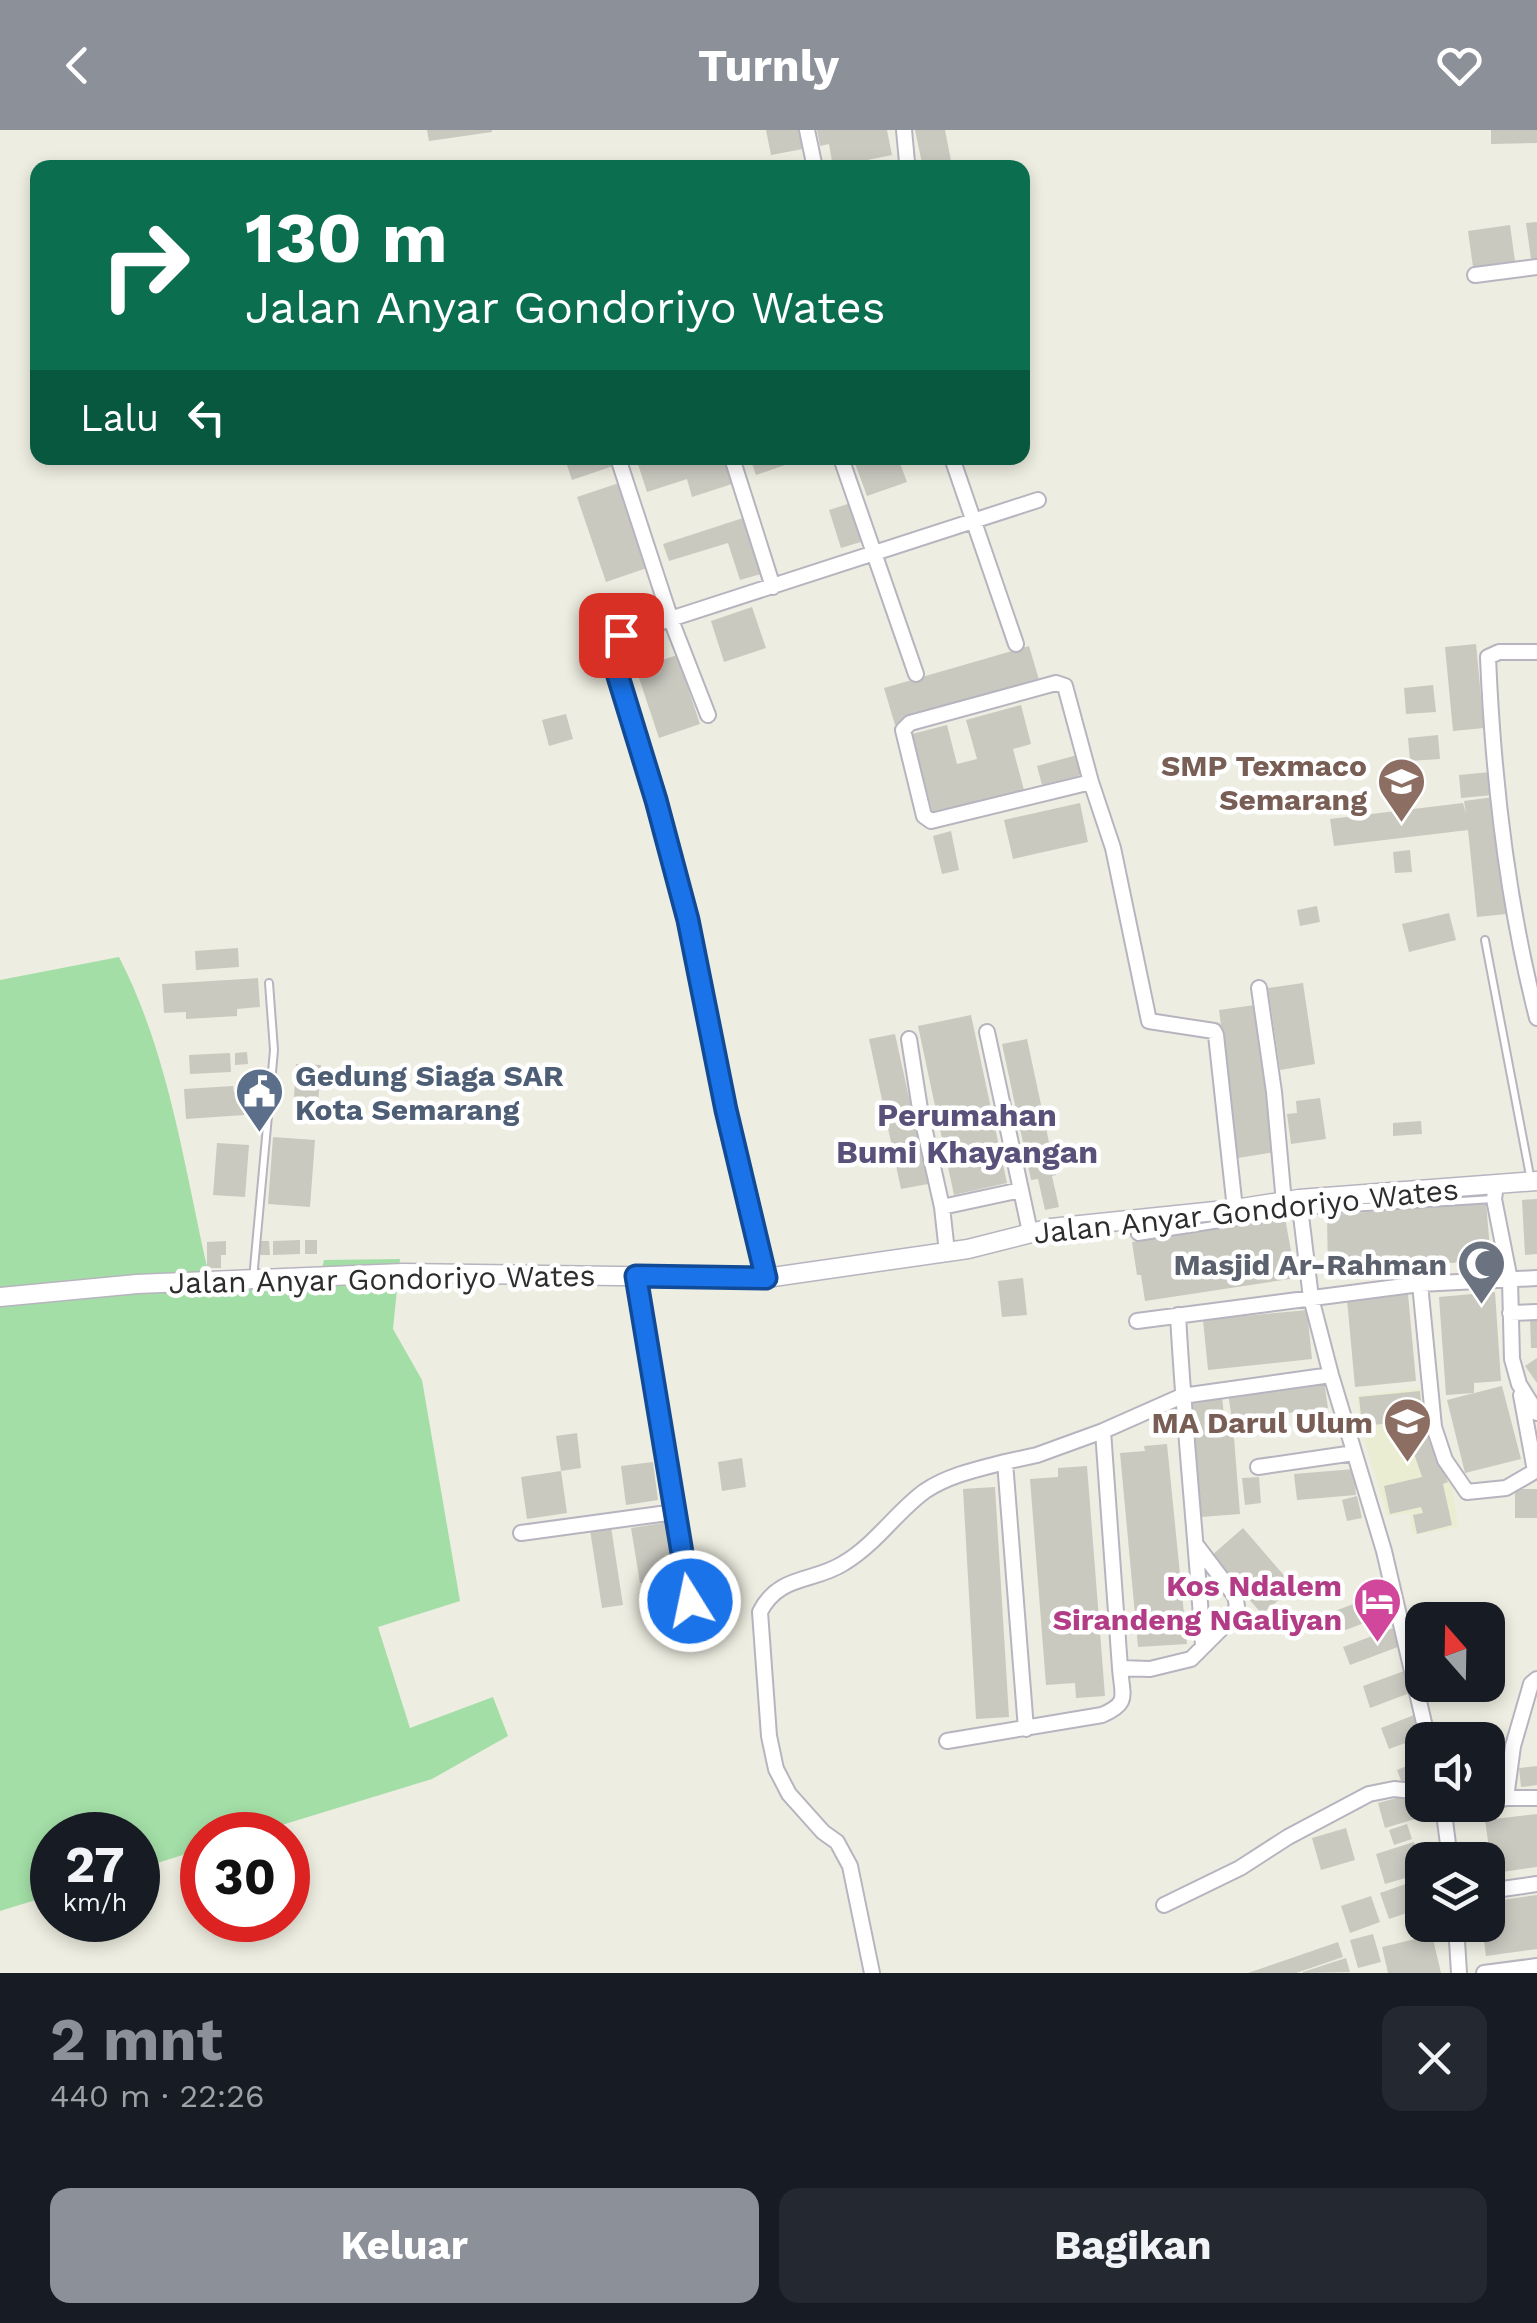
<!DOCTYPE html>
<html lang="id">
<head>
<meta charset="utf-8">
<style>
	:root { --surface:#171b24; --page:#242831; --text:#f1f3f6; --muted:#9ea1a6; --accent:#8c9099 }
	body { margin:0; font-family:"Work Sans",sans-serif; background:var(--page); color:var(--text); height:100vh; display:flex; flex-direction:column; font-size:38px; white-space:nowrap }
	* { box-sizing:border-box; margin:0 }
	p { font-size:32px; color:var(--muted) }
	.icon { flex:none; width:55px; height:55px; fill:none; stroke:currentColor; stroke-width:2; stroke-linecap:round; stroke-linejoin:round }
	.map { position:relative; height:1843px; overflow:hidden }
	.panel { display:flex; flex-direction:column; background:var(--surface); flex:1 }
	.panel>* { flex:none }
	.hud { position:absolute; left:30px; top:30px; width:1000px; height:305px; border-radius:20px; box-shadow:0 5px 15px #0003; background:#0b6e4f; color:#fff; overflow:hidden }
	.needle { width:65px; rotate:340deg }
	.tools { position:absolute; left:1405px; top:1472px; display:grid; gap:20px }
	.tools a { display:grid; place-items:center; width:100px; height:100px; border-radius:20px; background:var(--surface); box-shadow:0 5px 15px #0003; font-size:50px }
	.speed { position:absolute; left:30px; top:1682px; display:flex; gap:20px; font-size:50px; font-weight:700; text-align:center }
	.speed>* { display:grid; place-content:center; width:130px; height:130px; border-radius:50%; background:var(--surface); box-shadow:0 5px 15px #0003; line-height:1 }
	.speed small { font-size:25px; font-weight:400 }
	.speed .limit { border:15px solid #d22; background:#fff; color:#111 }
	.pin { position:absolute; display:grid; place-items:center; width:85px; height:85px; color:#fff; margin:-42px; border-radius:20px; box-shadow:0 5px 15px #0006 }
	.me { position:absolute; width:110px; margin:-55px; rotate:350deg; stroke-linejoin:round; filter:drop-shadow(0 0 8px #0008) }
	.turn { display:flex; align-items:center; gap:35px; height:210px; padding:0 50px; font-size:45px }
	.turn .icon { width:130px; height:130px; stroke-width:2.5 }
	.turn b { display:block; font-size:70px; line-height:85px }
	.then { display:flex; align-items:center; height:95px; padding:0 50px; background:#0003; gap:20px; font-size:38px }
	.round { display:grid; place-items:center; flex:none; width:105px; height:105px; border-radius:20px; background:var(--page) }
	.overview { display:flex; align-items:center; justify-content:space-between; height:170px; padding:0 50px }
	h1 { font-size:60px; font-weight:700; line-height:75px; color:var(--accent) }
	.cta { display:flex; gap:20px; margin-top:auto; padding:20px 50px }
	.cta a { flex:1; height:115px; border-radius:20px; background:var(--accent); color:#fff; font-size:40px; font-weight:700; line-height:115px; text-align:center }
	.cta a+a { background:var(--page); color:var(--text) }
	header { display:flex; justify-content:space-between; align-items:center; height:130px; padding:0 50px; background:var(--accent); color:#fff; font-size:45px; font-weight:700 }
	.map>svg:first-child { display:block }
	.education { fill:#ebedd2 }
	.green { fill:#a3dea6 }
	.building { fill:#c9c9c0 }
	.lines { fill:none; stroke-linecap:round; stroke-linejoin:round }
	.service-casing { stroke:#b7b4bf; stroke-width:10 }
	.minor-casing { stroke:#b7b4bf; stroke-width:18 }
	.tertiary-casing { stroke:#b7b4bf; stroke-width:21 }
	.service { stroke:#fff; stroke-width:6 }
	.minor { stroke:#fff; stroke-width:14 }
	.tertiary { stroke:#fff; stroke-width:18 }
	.route-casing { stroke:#114b97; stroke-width:25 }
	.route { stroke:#1a73e8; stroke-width:18 }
	.labels { text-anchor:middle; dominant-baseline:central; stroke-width:9; stroke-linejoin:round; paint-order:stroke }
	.education-label { font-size:30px; font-weight:bold; fill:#785e54; stroke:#fff; text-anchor:end }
	.service-label { font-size:30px; font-weight:bold; fill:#4e5e75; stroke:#fff; text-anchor:start }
	.street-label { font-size:30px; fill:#2d2d2d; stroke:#fff }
	.worship-label { font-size:30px; font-weight:bold; fill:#5b616d; stroke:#fff; text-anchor:end }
	.hotel-label { font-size:30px; font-weight:bold; fill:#b23c85; stroke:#fff; text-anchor:end }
	.neighbourhood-label { font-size:32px; font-weight:bold; fill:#5a517b; stroke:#fff }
</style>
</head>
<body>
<header><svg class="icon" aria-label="back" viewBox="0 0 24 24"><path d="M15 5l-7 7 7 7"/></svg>Turnly<svg class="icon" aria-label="heart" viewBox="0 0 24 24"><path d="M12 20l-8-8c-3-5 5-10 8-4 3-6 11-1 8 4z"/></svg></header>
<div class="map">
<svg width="1537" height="1843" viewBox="0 0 1537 1843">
	<rect width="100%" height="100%" fill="#edede1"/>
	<path class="education" d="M1423,1258l13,57 16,37 6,45 -45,8 -4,-22 -21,3 -27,-88 -4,-32z"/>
	<path class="green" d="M119,827c50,97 65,209 89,314l113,1 3,-12 76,-1 -7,70 29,51 38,221 -82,26 32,101 83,-31 15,39 -76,43 -183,56h-47v14l-64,20v-34h-86v60l-52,16v-931z"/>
	<path class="building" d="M427,0h65v2l-63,9z
		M766,0h34l3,19 -32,6z
		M817,0h70l5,25 -59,12 -4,-23 -9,2z
		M915,0h30l7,36 -29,2z
		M1491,0h46v13l-46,1z
		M1537,92v36l-6,1 -5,-36z
		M1510,95l5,36 -42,6 -5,-36z
		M579,328h31l3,8 -41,14 -6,-18z
		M636,328h88l8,26 -40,13 -5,-18 -40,13z
		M750,328h55l-49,17z
		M853,328h45l9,24 -40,14z
		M619,353l28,85 -41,14 -29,-85z
		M851,373l13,38 -23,7 -12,-38z
		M743,388l18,56 -21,6 -12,-37 -59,18 -6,-17z
		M752,477l14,41 -42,14 -13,-41z
		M1476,514l8,84 -31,3 -8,-84z
		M1029,516l11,37 -145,42 -11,-37z
		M677,525l23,69 -41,14 -23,-69z
		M1433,555l3,27 -30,2 -2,-26z
		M1021,575l10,39 -18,5 11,41 -91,24 -21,-80 35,-9 10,39 20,-5 -11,-39z
		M566,584l7,25 -24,7 -7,-26z
		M1438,605l2,24 -30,2 -2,-23z
		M1077,625l5,20 -40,10 -5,-19z
		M1491,642l2,23 -32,3 -2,-23z
		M1494,667l12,117 -29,3 -9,-87 -134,16 -4,-27 133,-16 3,11 -2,-13z
		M1080,673l8,39 -75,17 -9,-39z
		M951,701l8,39 -17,4 -9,-38z
		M1410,720l2,22 -17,1 -2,-21z
		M1317,776l3,16 -20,4 -3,-16z
		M1449,783l7,27 -47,12 -7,-28z
		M238,818l1,19 -43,3 -1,-19z
		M258,848l2,29 -23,2v7l-51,3v-7l-22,1 -2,-29z
		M1303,853l12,81 -35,6 -12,-82z
		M1255,875l20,147 -37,6 -19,-148z
		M971,885l36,168 -53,12 -36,-169z
		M895,904l33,150 -27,5 -32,-150z
		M1027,909l29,136 -4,1 7,31 -14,3 -7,-31 -7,1 -29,-136z
		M247,922l1,12 -13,1v-12z
		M230,923l1,19 -41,2 -1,-19z
		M296,934l25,1 -4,51 -24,-2z
		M233,956l1,6 8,-1 2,24 -58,4 -2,-30z
		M1320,968l6,41 -35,5 -4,-30 10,-1 -1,-12z
		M1421,991l1,13 -29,2v-13z
		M273,1007l42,3 -5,67 -42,-3z
		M217,1013l32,2 -4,52 -32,-2z
		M1537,1069v55l-12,1 -3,-55z
		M1486,1073l5,57 -163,12 -1,-57z
		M1285,1088l11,60 -151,23 -4,-26h-4l-5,-33z
		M300,1110v14l-27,1v-14z
		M305,1110h12v14h-12z
		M226,1111v14h-5v13h-14v-26z
		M258,1111h11l1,14h-12z
		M1023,1148l4,37 -25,2 -4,-36z
		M1495,1162l6,89 -27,2v10l-28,2 -7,-98z
		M1408,1164l8,87 -61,6 -8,-87z
		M1307,1180l5,49 -104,11 -5,-50z
		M1530,1189h7v29h-6z
		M1537,1228v25l-12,-17z
		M1324,1251l4,27 -96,12 -4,-27z
		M1502,1256l19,73 -56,14 -18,-73z
		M1420,1261l3,29 -61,6 -3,-29z
		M1222,1266l3,30 8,-1 7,89 -39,3 -10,-119z
		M1427,1292l21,60 -5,2 9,41 -35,9 -4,-19 10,-2 -2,-6 -31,7 -6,-28 38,-9 -16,-47z
		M577,1303l4,35 -20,3 -5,-35z
		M1167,1314l20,200 -49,3 -18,-194 25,-2 -1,-5z
		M742,1328l4,29 -24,4 -4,-29z
		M653,1332l5,38 -32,5 -5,-39z
		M1087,1336l18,230 -29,2 -1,-15 -29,2 -16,-206 28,-2v-9z
		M1354,1339l2,26 -59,5 -3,-26z
		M561,1341l6,42 -40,6 -6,-42z
		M1259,1347l2,26 -16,2 -3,-27z
		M995,1357l14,230 -33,2 -13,-230z
		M1515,1359h22v29h-22z
		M1357,1366l5,22 -15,3 -5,-21z
		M669,1392l11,55 -40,6 -9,-55z
		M611,1397l12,78 -21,3 -12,-78z
		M1243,1398l51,59 -32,27 -51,-58z
		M1380,1464l8,20 -53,20 -8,-20z
		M1396,1497l7,18 -53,20 -7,-18z
		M1407,1540l8,21 -45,17 -7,-22z
		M1414,1585l8,22 -33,12 -8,-21z
		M1422,1630v21l-18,7 -7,-18z
		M1537,1636v19l-16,2 -2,-19z
		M1404,1666l3,9 11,-3 4,15 -37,11 -7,-25z
		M1537,1684v53l-49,7v-14h-13l-1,-10 15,-2 -4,-28z
		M1407,1694l5,15 -18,6 -5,-15z
		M1346,1698l9,32 -34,10 -9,-32z
		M1414,1712l8,31 -37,11 -9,-30z
		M1420,1749l2,9v20l-33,11 -9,-26z
		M1537,1765v54l-51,7 -4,-31h6v-23z
		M1371,1766l9,26 -30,11 -9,-27z
		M1373,1804l8,28 -23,6 -8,-28z
		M1432,1805l9,38h-53l-6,-26z
		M1338,1812l5,15 -47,16h-48z
		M1346,1828l4,14 -47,1v-1z"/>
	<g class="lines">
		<defs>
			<path id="service" d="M1485,810l46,241
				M1134,1090l1,15 3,2 164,-26 191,-12
				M253,1149l21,-229 -5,-67"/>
			<path id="minor" d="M807,0l8,38
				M904,0l3,32 -3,6
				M1475,145l62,-8
				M618,328l53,162 37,95
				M732,328l41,129
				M841,328l75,216
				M952,328l64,186
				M1537,522h-38l-11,5c5,121 19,244 49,361
				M1091,652l-160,39 -7,-5 -21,-86 7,-7 146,-40 9,3 26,96 22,66 36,173 65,10 2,4 19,174
				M1259,858l15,104 10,111
				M987,902l43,200
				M909,909l11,70 22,98 79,-17
				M1496,1055l-2,14 16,81 2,79 7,25 18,29
				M1299,1069l12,99 20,77 53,176 44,189
				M942,1077l5,45
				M636,1146l54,325
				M766,1148l-41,-168 -38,-191 -31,-118 -43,-141 2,-17 6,-8 417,-135
				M1420,1154l14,143 11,33 22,32 39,-4 31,-18
				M1510,1183l27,-1
				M1178,1185c6,111 18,221 25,331
				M1137,1191l283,-37 117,-6
				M1521,1265l14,76
				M1103,1301l17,237 30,1 41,-10 40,-40 6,-13 -2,-10 -38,-50
				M1258,1337l96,-14
				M521,1403l154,-21
				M1026,1599l-21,-267 32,-7 66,-24 79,-35 149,-21
				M947,1611l155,-26c28,-12 20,-19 18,-47
				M1506,1668l7,-52 18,-62 6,-5
				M1488,1673l18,-5h31
				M1443,1675l7,55
				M1445,1685l37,-10
				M1488,1761l49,-7
				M1164,1775l76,-37 48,-31 81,-43 25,-5 28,3
				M1456,1795l3,48
				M872,1843l-22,-107 -13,-24 -14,-10 -34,-38 -13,-25 -7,-33 -9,-124c19,-38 53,-29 84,-49 32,-19 52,-51 81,-72 24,-16 53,-22 80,-29
				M1484,1843l53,-7"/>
			<path id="tertiary" d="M0,1167l137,-13 266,-11 363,5 202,-29 83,-21 184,-19 64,-10 238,-18"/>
		</defs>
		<use href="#service" class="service-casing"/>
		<use href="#minor" class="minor-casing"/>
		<use href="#tertiary" class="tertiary-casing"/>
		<use href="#service" class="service"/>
		<use href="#minor" class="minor"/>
		<use href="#tertiary" class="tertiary"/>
	</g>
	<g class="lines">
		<defs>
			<path id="route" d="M621,505l-6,7 -2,18 43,140 32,120 38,190 40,168 -130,-2 54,325"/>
		</defs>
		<use href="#route" class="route-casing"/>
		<use href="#route" class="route"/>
	</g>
	<defs>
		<symbol id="school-pin" viewBox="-11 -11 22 30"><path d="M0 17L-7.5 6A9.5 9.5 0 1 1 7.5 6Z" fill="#8d6e63" stroke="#fff"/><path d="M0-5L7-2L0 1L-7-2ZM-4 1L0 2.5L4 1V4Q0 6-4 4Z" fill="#fff"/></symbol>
		<symbol id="civic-pin" viewBox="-11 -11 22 30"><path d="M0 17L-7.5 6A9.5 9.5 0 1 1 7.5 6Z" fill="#5c6f8a" stroke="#fff"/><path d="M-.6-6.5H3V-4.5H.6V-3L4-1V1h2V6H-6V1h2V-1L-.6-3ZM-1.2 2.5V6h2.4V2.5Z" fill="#fff"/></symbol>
		<symbol id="mosque-pin" viewBox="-11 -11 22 30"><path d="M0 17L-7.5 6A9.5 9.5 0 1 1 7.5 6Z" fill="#6b7280" stroke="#fff"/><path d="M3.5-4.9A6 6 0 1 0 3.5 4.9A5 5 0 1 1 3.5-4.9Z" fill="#fff"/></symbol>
		<symbol id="hotel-pin" viewBox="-11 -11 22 30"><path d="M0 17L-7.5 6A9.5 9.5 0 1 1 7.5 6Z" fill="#d1479c" stroke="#fff"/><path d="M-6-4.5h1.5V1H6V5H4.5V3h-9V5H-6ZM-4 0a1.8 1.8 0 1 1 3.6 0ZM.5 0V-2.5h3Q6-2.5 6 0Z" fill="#fff"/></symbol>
	</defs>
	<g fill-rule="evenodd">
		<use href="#school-pin" x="1374" y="624" width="55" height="75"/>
		<use href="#civic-pin" x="232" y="934" width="55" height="75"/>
		<use href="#mosque-pin" x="1454" y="1106" width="55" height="75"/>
		<use href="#school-pin" x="1380" y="1264" width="55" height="75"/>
		<use href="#hotel-pin" x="1350" y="1444" width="55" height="75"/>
	</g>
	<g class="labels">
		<g class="education-label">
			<text x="1367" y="635">SMP Texmaco<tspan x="1367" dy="34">Semarang</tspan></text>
			<text x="1373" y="1292">MA Darul Ulum</text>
		</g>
		<g class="service-label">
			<text x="295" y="945">Gedung Siaga SAR<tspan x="295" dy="34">Kota Semarang</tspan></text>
		</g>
		<g class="street-label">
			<text transform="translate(1246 1081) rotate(-6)">Jalan Anyar Gondoriyo Wates</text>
			<text transform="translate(382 1149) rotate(-1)">Jalan Anyar Gondoriyo Wates</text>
		</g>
		<g class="worship-label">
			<text x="1447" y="1134">Masjid Ar-Rahman</text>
		</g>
		<g class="hotel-label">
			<text x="1342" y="1455">Kos Ndalem<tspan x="1342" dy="34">Sirandeng NGaliyan</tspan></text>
		</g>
		<g class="neighbourhood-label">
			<text x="967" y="985">Perumahan<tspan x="967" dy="37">Bumi Khayangan</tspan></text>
		</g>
	</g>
</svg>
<div class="tools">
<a><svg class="needle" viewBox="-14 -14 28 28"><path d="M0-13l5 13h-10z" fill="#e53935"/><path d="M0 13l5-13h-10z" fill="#9ea1a6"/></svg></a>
<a><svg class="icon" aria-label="sound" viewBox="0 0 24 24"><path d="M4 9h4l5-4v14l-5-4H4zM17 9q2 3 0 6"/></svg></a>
<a><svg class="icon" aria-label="layers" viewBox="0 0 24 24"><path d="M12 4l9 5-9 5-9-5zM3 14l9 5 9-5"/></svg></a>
</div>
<div class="speed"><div>27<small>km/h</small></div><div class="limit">30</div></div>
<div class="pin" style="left:621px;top:505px;background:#d93025"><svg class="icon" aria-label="arrive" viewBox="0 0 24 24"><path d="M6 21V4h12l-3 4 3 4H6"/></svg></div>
<svg class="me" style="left:690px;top:1471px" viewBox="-20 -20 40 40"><circle r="17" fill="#1a73e8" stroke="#fff" stroke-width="3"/><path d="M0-11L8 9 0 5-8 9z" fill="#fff"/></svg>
<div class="hud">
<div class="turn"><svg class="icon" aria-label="right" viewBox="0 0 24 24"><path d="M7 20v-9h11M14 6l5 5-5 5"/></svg><div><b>130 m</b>Jalan Anyar Gondoriyo Wates</div></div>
<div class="then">Lalu<svg class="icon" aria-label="left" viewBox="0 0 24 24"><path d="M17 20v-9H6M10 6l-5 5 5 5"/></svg></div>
</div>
</div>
<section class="panel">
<div class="overview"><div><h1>2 mnt</h1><p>440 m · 22:26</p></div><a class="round"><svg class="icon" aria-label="close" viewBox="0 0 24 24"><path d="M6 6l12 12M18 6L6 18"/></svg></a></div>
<div class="cta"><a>Keluar</a><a>Bagikan</a></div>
</section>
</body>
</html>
